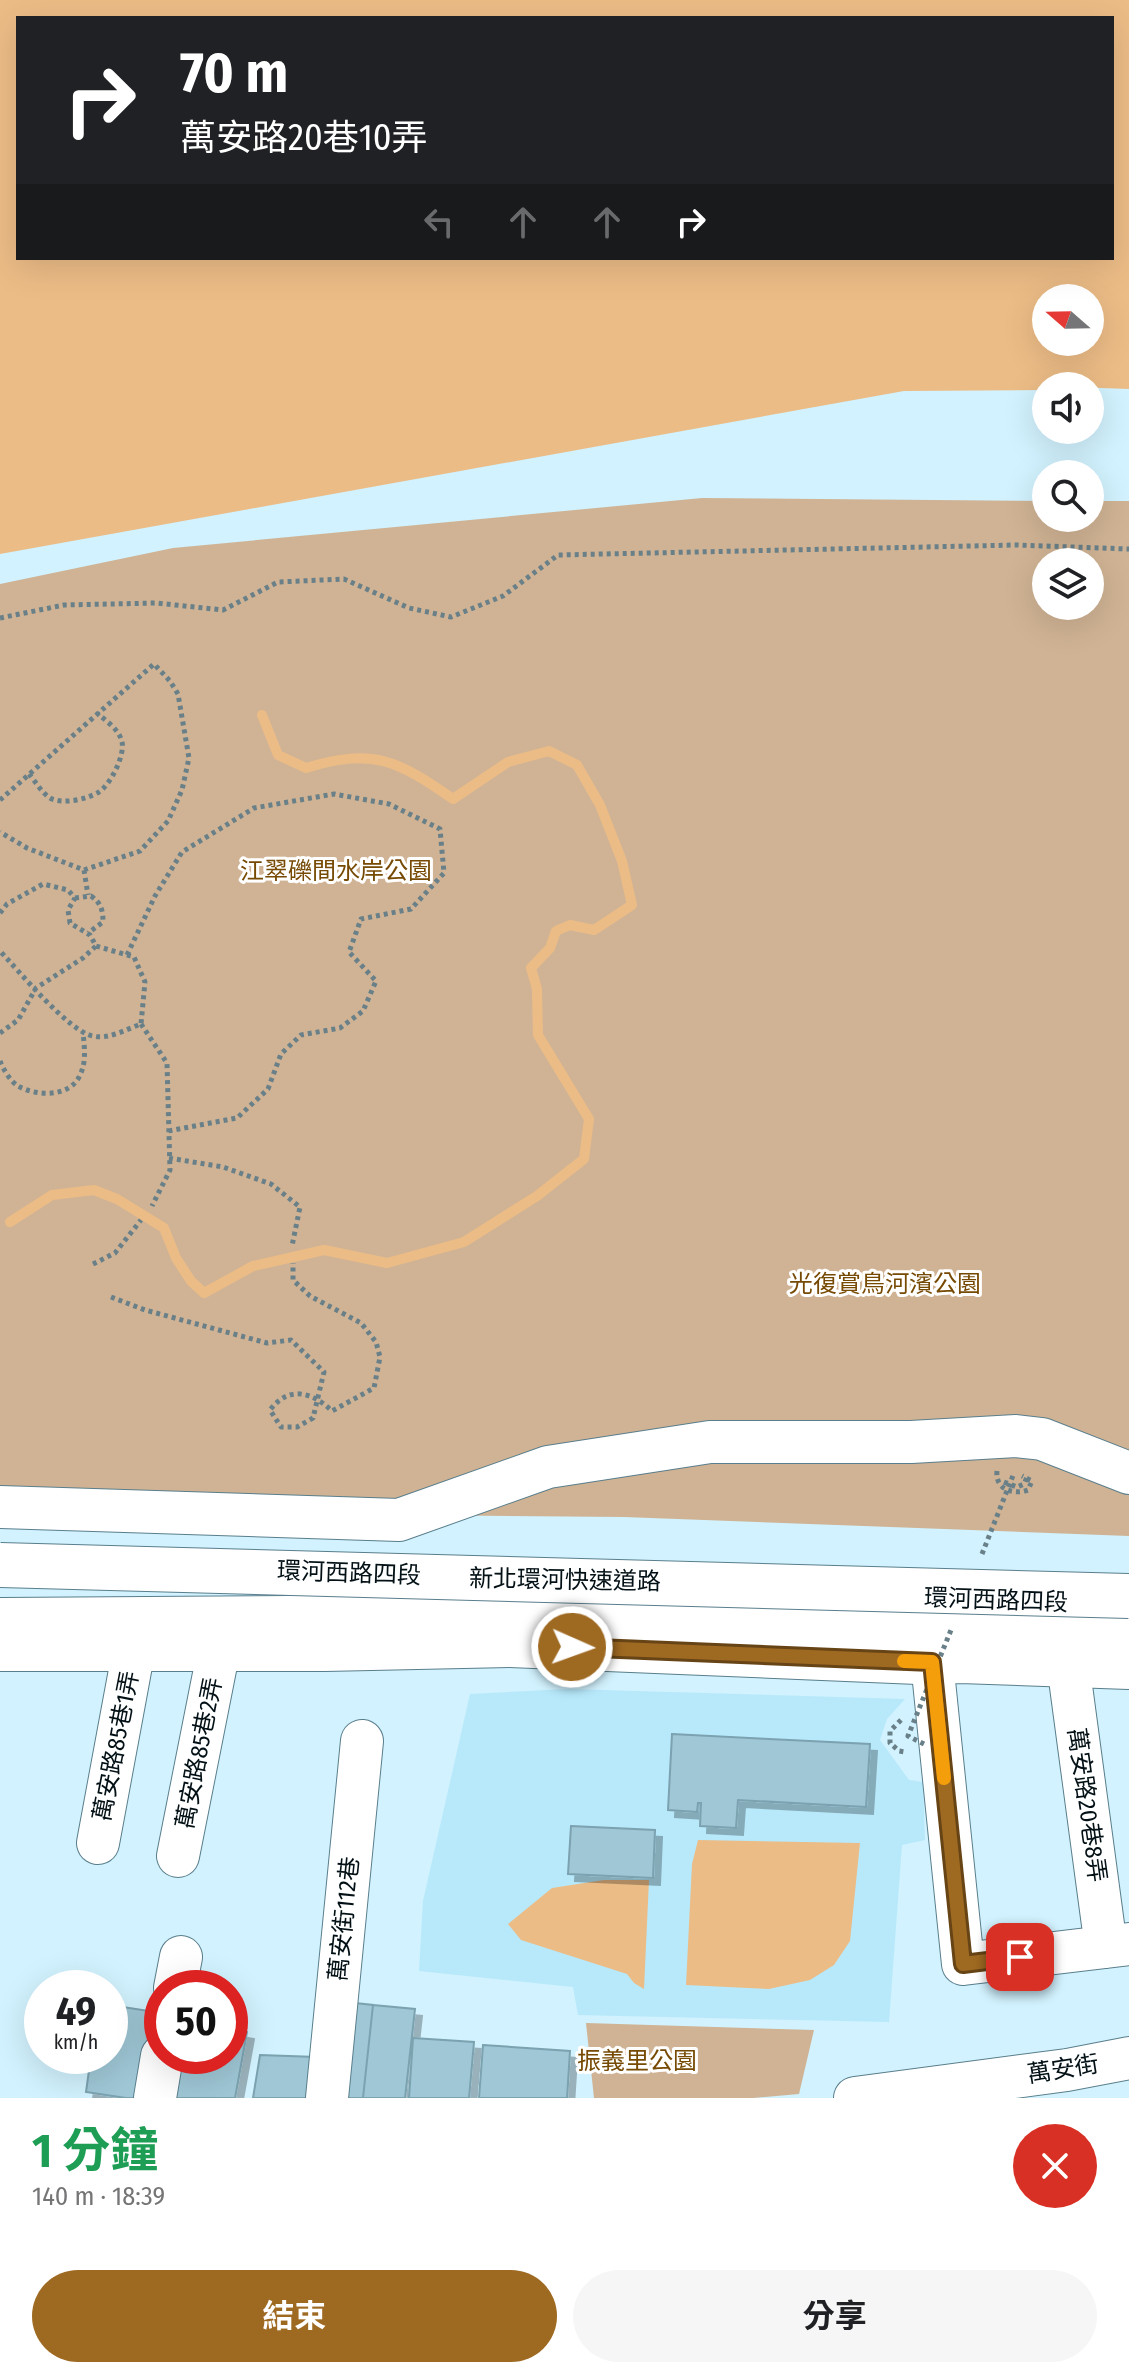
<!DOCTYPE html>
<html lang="zh-TW">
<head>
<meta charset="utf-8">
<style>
	:root { --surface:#fff; --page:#f6f6f6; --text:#202124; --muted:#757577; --accent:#9e6921 }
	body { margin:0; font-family:"Fira Sans Condensed","Noto Sans TC",sans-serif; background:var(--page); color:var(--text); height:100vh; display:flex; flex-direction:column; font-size:30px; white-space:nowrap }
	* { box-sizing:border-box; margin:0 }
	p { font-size:26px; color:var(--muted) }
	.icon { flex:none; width:44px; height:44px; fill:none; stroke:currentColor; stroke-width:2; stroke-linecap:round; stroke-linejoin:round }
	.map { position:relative; height:2098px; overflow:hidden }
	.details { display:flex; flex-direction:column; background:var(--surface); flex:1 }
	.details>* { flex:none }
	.top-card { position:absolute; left:16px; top:16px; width:1098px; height:244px; border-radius:0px; box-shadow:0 8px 32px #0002; background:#202124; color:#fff; overflow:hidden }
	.needle { width:52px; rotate:290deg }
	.controls { position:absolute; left:1032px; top:284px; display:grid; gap:16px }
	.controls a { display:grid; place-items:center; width:72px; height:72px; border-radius:50%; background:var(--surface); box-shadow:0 8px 32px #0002; font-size:40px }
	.speed { position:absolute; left:24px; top:1970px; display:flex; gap:16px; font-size:40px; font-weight:700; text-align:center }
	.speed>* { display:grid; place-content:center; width:104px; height:104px; border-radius:50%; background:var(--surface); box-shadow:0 8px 32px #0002; line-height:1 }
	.speed small { font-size:20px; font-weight:400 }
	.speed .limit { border:12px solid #d22; background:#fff; color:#111 }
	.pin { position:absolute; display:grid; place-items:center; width:68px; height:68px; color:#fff; margin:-34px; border-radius:16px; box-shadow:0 4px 12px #0006 }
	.me { position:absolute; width:88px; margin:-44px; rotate:92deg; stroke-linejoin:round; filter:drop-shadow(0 0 6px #0008) }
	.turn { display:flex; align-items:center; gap:28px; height:168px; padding:0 32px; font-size:36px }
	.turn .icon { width:104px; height:104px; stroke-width:2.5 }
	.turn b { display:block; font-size:56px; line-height:68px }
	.lanes { display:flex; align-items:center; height:76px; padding:0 32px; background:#0003; justify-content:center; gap:40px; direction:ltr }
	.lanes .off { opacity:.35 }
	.round { display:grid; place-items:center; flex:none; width:84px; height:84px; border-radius:42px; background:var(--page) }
	.summary { display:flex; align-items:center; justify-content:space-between; height:136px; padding:0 32px }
	h1 { font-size:48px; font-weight:700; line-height:60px; color:#1e9e55 }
	.action { display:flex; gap:16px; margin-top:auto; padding:16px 32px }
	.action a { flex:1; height:92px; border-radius:48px; background:var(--accent); color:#fff; font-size:32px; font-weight:700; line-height:92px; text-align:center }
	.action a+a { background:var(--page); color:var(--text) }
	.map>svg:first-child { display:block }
	.built { fill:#b7e9fb }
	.green { fill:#d0b394; fill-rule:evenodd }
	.water { fill:#ecbc86; fill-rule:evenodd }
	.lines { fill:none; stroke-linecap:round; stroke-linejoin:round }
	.stream { stroke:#ecbc86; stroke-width:10 }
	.building { fill:#9fc7d6; stroke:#7ba2b0; stroke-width:2; filter:url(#shadow) }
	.minor-casing { stroke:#597e8c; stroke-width:44 }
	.major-casing { stroke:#597e8c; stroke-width:46 }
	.highway-casing { stroke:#597e8c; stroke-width:46 }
	.path { stroke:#698089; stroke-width:5; stroke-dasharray:4 4; stroke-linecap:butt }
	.minor { stroke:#fff; stroke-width:42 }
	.major { stroke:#fff; stroke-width:44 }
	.highway { stroke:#fff; stroke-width:44 }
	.highway-bridge-casing { stroke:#597e8c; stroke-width:46; stroke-linecap:butt }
	.path-bridge { stroke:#698089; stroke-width:5; stroke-dasharray:4 4; stroke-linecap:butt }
	.highway-bridge { stroke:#fff; stroke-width:44 }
	.route-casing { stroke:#674415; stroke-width:20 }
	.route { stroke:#9e6921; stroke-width:14 }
	.slow { stroke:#f59e0b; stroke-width:14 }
	.labels { text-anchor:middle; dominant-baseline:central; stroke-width:6; stroke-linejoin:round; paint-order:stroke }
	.park-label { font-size:24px; fill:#774a04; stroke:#fff }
	.street-label { font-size:24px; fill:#031116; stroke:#fff }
</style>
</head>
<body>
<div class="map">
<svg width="1129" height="2098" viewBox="0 0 1129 2098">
	<defs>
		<filter id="shadow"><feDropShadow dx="7" dy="7" stdDeviation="0" flood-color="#0004"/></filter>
	</defs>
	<rect width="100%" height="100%" fill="#d1f2fe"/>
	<path class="built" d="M568,1689l337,10 -18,20 -7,21 29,40 14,2 2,58 -23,5 -13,177 -311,-7 -5,-28 -154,-16 4,-70 47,-207z"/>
	<path class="green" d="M702,498l344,3v17h44v-17h39v1035l-505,-19 -624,-6v-927l173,-36zM1046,562h44v44h-44z
		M586,2023l228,7 -15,64 -46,4h-159z"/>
	<path class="water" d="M0,0h1129v389l-83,-3v4l-142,1 -904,163zM18,18h1094v240h-1094zM1046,298h44v44h-44z
		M698,1840l162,3 -10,98 -16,24 -24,15 -41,9 -83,-4 6,-121z
		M604,1880h45l-5,109 -10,-6 -7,-9 -106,-34 -13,-16 44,-36z"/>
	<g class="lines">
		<path class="stream" d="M10,1222l42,-27 42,-5 23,9 47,29 12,30 15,23 13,12 49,-27 71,-16 63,13 77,-21 73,-46 47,-37 5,-40 -51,-84 -1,-46 -6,-21 19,-20 6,-17 14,-6 24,5 38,-25 -10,-44 -22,-56 -23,-40 -28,-14 -41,11 -55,37c-55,-38 -79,-52 -147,-31l-28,-13 -16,-40"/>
	</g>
	<path class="building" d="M672,1734l198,10 -4,63 -128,-7 -2,28 -36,-2 1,-23h-3l-1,9 -29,-2z
		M571,1826l84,4 -2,48 -85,-4z
		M346,2002l27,3 -10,93h-27z
		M110,2005l52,8 -11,85h-25l-40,-6 5,-36h19z
		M373,2005l42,4 -10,89h-42z
		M230,2029l17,3 -12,66h-67l5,-42h57z
		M413,2038l61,4 -5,56h-60z
		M483,2045l87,6 -3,47h-88z
		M260,2055l56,2 -2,41h-61z"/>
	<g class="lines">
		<defs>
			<path id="minor" d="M0,1507l399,13 149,-53 162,-25h201l105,-6 26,3 87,34
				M932,1662l31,302 166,-20
				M1068,1664l38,283
				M98,1843l36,-194
				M178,1856l41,-207
				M175,1988l6,-31
				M155,2098l7,-42
				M327,2098l35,-357
				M855,2098l212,-28 62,-12"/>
			<path id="major" d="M0,1649h325l185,-4 408,17 43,-1 168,6"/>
			<path id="highway" d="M0,1620l436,-3 693,22"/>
		</defs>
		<use href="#minor" class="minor-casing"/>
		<use href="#major" class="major-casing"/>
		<use href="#highway" class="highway-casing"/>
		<path class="path" d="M0,618l64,-13 92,-2 67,7 55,-28 66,-3 65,29 42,9 52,-21 55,-41 458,-10 113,4
			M29,774c6,7 13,19 21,24 13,7 37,1 49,-6 12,-8 26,-37 23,-50 -3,-13 -16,-21 -25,-29
			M0,800l154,-136 16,17 8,13 11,64 -7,32 -14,31 -28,30 -56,19 -57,-22 -27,-16
			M84,870l4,25
			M75,898l16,-2c10,7 12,14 12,26l-15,11
			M0,913l7,-9 36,-20 25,6 7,8 -7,12 2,13 20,12 6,11 38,11 11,25 -4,42c-14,5 -33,16 -48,12 -24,-4 -75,-66 -93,-85
			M127,955l28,-59 27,-44 72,-44 80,-14 55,10 51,25 4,44 -33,36 -50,10 -12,33 27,29 -13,30 -23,17 -39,7 -20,19 -13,35 -31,29 -69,13
			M141,1024l26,39 3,107 -18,36
			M0,1033l18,-13 18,-32 47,-30 13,-12
			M0,1061c3,8 11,21 18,25 19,11 53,11 62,-11 7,-14 4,-29 3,-44
			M169,1158l54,9 48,17 29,23 -8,39
			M93,1264l22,-11 26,-33
			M111,1297l34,13 122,33 24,-3 33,32 -11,46 -16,9h-16l-11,-17c19,-25 42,-18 62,1l42,-23 6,-31 -4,-15 -15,-19 -51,-27 -17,-16v-17
			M997,1471c-2,19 17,24 31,19l4,-9 -10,-5
			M1004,1482l13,5 7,-3 4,-9
			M901,1720l-11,11v12l9,8 6,1"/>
		<use href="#minor" class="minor"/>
		<use href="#major" class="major"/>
		<use href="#highway" class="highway"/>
		<defs>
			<path id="highway-bridge" d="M0,1565l1129,31"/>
		</defs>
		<use href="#highway-bridge" class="highway-bridge-casing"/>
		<path class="path-bridge" d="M982,1554l32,-81
			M924,1744l-16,-8 43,-106"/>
		<use href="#highway-bridge" class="highway-bridge"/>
	</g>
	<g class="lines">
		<defs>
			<path id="route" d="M572,1647l360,15 31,302 57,-7"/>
		</defs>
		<use href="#route" class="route-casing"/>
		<use href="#route" class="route"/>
		<path class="slow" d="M904,1661l28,1 12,116"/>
	</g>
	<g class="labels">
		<g class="park-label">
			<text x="336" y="871">江翠礫間水岸公園</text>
			<text x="885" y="1284">光復賞鳥河濱公園</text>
			<text x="637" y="2061">振義里公園</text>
		</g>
		<g class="street-label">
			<text transform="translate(349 1573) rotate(2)">環河西路四段</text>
			<text transform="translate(565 1580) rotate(1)">新北環河快速道路</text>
			<text transform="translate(996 1600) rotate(2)">環河西路四段</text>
			<text transform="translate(116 1746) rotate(-79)">萬安路85巷1弄</text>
			<text transform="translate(199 1753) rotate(-79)">萬安路85巷2弄</text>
			<text transform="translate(1087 1805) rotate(82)">萬安路20巷8弄</text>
			<text transform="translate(344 1919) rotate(-84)">萬安街112巷</text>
			<text transform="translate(1063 2069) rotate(-9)">萬安街</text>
		</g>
	</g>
</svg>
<div class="controls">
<a><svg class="needle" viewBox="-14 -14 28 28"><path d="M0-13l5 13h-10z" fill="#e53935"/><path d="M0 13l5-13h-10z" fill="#757577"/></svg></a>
<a><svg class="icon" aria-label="sound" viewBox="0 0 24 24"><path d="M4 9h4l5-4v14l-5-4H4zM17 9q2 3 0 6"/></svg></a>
<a><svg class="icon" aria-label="search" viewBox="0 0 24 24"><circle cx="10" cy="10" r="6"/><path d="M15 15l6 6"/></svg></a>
<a><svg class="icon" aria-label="layers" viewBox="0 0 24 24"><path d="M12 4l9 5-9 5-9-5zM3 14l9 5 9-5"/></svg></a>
</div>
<div class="speed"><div>49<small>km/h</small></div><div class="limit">50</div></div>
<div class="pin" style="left:1020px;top:1957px;background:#d93025"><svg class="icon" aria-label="arrive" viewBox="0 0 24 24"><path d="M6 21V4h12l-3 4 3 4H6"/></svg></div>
<svg class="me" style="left:572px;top:1647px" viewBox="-20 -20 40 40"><circle r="17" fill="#9e6921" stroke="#fff" stroke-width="3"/><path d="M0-11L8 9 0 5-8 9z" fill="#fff"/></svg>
<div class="top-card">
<div class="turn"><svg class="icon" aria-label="right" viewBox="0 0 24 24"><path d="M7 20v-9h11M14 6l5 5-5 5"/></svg><div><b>70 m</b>萬安路20巷10弄</div></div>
<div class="lanes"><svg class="icon off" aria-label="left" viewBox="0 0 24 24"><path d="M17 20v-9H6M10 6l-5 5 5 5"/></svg><svg class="icon off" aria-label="ahead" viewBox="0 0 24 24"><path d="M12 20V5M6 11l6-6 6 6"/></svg><svg class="icon off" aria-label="ahead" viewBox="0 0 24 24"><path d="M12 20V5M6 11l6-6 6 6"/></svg><svg class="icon" aria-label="right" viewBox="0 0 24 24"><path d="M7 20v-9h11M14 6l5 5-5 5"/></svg></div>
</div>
</div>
<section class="details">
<div class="summary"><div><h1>1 分鐘</h1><p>140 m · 18:39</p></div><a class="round" style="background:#d93025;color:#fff"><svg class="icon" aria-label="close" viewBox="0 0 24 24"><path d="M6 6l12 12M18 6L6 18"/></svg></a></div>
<div class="action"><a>結束</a><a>分享</a></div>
</section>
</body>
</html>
